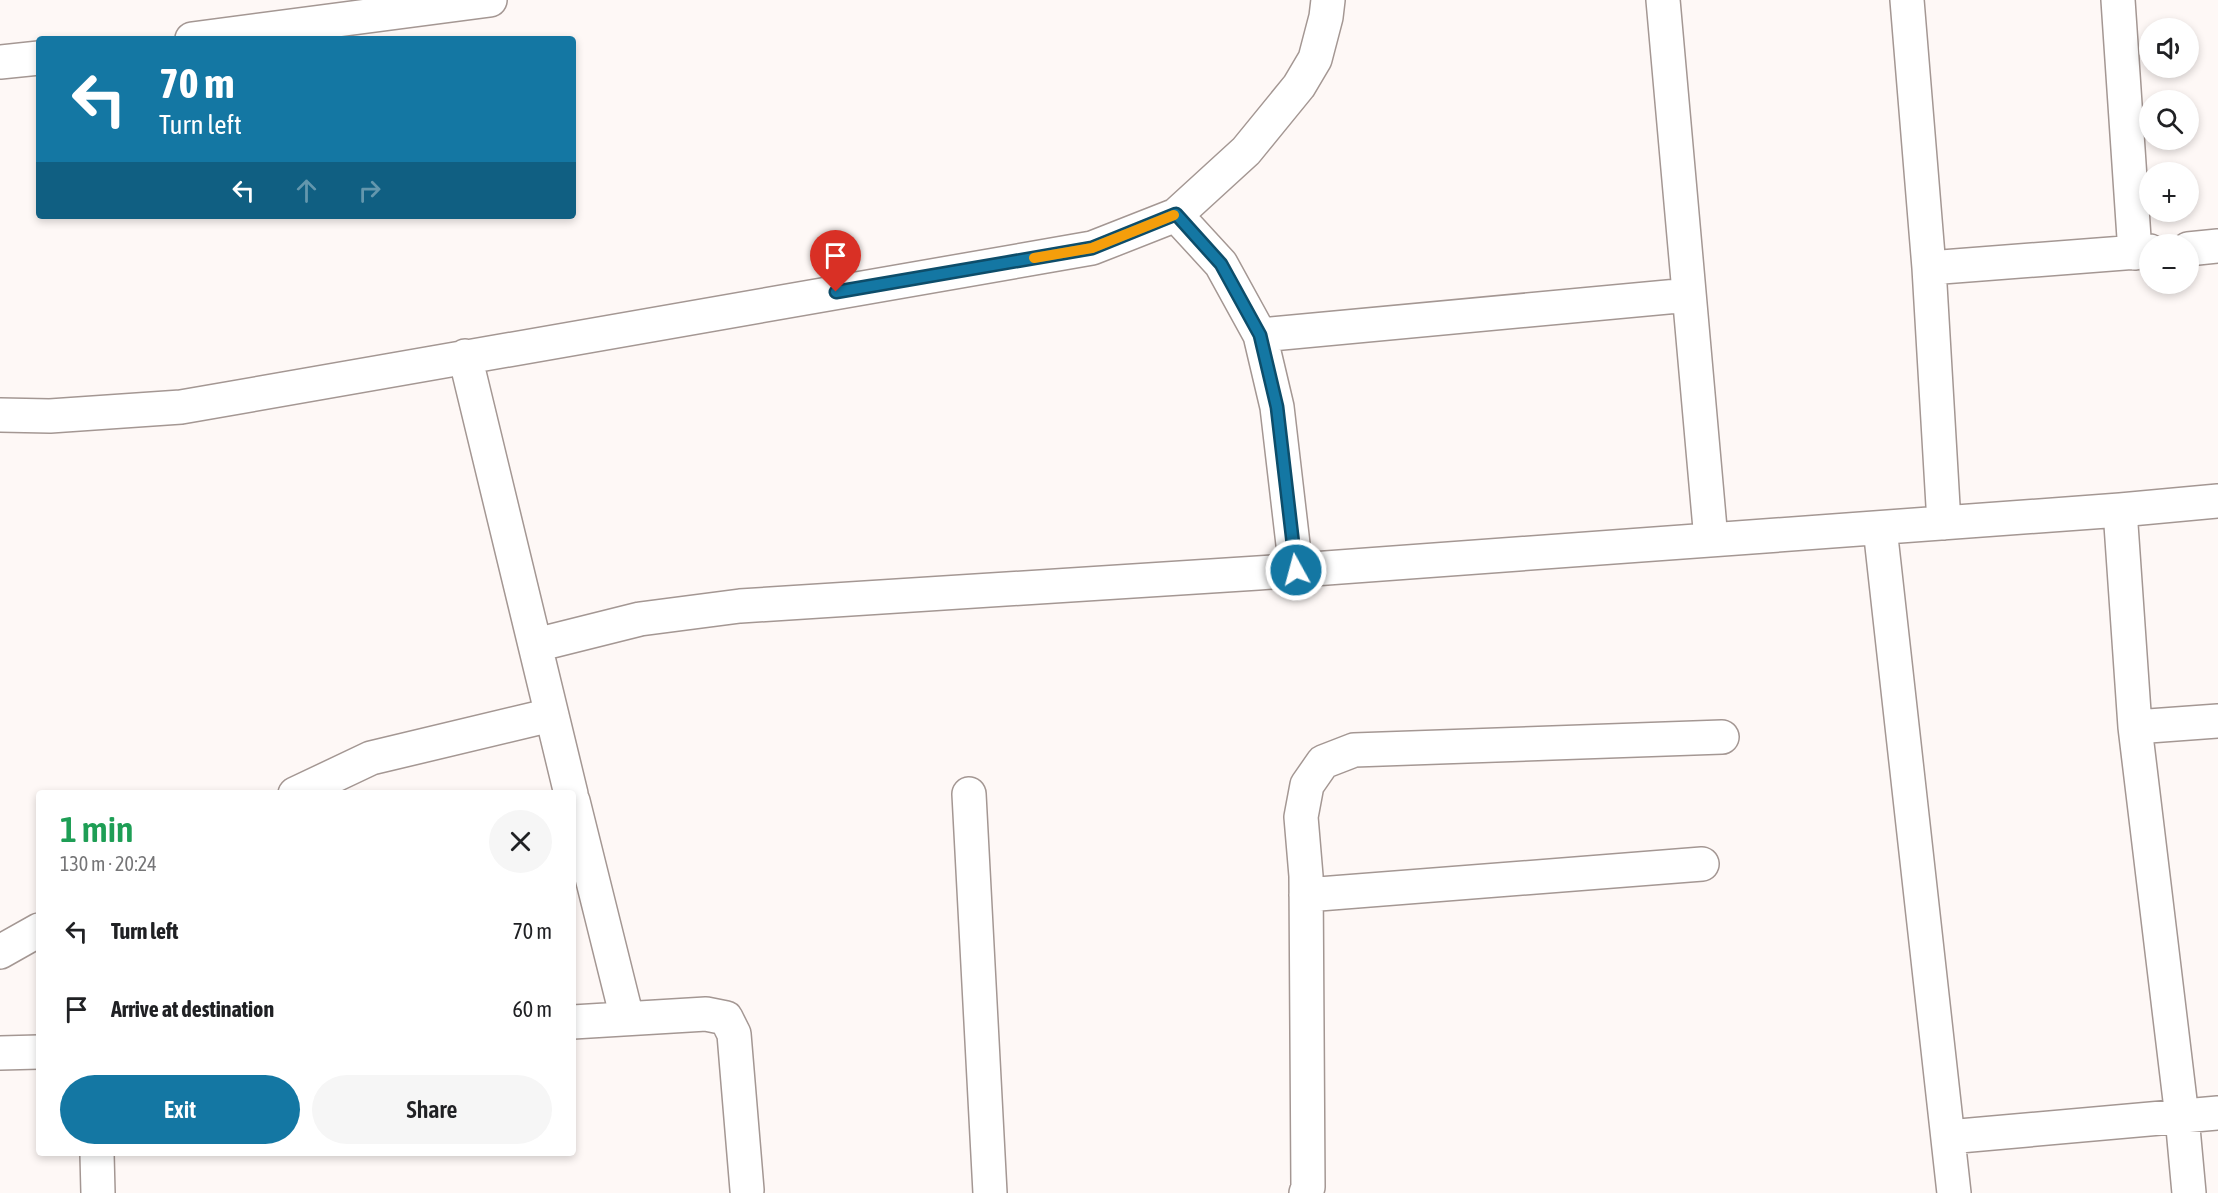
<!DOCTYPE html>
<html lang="en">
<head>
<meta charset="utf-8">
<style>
	:root { --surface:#fff; --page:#f6f6f6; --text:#202124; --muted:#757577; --accent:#1477a3 }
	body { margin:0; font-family:"Asap Condensed",sans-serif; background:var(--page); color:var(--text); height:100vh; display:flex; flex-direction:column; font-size:22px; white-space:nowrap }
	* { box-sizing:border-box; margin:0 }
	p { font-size:20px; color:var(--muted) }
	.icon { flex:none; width:33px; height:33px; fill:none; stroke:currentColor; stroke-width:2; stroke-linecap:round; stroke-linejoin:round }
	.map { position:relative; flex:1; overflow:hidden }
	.drawer { position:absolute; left:36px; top:790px; width:540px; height:366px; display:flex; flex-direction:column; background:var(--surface); border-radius:6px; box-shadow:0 3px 9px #0003 }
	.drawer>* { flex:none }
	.hud { position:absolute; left:36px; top:36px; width:540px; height:183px; border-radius:6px; box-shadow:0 3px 9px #0003; background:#1477a3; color:#fff; overflow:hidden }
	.fabs { position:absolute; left:2139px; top:18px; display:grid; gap:12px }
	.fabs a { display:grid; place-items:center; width:60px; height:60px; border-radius:50%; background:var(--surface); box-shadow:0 3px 9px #0003; font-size:30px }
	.pin { position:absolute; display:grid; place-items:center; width:51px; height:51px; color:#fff; margin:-62px -26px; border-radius:50% 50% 50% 0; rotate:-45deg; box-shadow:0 0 6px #0007 }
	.pin .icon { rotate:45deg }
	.me { position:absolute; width:66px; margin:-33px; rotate:353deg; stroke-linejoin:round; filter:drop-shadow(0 0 4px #0008) }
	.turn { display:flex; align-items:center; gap:21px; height:126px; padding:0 24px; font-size:27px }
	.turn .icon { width:78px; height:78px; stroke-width:2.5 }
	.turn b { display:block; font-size:42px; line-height:51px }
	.lanes { display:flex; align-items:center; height:57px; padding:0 24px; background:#0003; justify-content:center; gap:30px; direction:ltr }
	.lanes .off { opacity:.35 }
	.round { display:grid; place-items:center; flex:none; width:63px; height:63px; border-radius:32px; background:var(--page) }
	.headline { display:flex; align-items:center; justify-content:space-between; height:102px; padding:0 24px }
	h1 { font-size:36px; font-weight:600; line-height:45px; color:#1e9e55 }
	.cta { display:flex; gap:12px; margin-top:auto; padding:12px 24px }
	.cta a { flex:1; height:69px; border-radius:36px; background:var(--accent); color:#fff; font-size:24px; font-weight:600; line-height:69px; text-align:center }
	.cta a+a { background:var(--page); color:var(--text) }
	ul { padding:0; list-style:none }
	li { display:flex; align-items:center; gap:18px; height:78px; padding:0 24px }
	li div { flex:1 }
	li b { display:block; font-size:22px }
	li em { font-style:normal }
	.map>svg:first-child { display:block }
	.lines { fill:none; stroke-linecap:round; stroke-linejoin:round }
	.minor-casing { stroke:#a49793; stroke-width:36 }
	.minor { stroke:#fff; stroke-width:33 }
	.route-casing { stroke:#0d4d6a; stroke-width:15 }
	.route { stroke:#1477a3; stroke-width:10 }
	.slow { stroke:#f59e0b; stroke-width:10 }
</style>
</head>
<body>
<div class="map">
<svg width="2218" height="1193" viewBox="0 0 2218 1193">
	<rect width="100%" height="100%" fill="#fef8f6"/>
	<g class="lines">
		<defs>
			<path id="minor" d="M1663,0l48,540
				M1907,0l22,268 15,255
				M2118,0l17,253
				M192,39l298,-39
				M0,62l39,-4
				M1176,215l45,49 39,71 17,72 19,163
				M2188,249l30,-3
				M1929,268l221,-17
				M1260,335l429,-40
				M465,356l106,438
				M0,415l50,1 131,-9 911,-159 84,-33 70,-64 53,-65 16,-27 11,-42 2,-17
				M2120,510l15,217 47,390 7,76
				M1880,528l74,665
				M536,645l104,-26 100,-13 518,-33 862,-63 98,-9
				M2135,727l83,-6
				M295,794l76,-36 180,-43
				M969,794l21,399
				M573,801l54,217
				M1306,895l396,-31
				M0,952l39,-22
				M573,1022l133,-8 20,4 8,16 13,156
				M0,1053l39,-1
				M1948,1137l270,-24
				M97,1154l1,39
				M1306,1193l2,-6 -2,-311 -5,-59 6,-32 16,-23 31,-12 368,-13"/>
		</defs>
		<use href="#minor" class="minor-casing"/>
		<use href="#minor" class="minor"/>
	</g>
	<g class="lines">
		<defs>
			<path id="route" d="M836,292l256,-44 84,-34 45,50 39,71 17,72 19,163"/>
		</defs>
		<use href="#route" class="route-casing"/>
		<use href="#route" class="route"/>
		<path class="slow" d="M1034,258l58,-10 82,-33"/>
	</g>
</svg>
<div class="fabs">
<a><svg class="icon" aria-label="sound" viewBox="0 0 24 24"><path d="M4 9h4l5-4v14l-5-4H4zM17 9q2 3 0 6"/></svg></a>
<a><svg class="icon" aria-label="search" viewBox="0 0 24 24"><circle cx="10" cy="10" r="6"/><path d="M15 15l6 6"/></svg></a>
<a>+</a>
<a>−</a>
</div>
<div class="pin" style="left:836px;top:292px;background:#d93025"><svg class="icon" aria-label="arrive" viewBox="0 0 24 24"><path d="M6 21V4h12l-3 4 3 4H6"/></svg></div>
<svg class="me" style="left:1296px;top:570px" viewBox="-20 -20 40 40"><circle r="17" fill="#1477a3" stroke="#fff" stroke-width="3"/><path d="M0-11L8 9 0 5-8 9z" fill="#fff"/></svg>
<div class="hud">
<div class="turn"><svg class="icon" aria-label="left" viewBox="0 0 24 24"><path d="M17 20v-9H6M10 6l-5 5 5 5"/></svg><div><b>70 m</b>Turn left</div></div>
<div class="lanes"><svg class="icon" aria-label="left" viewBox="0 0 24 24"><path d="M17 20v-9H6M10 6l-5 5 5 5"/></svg><svg class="icon off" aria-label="ahead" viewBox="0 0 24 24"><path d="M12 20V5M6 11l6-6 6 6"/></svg><svg class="icon off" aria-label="right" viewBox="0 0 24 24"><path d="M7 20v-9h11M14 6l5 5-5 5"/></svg></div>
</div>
<section class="drawer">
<div class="headline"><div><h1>1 min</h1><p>130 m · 20:24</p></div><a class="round"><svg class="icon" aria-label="close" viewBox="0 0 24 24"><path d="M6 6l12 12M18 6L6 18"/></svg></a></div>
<ul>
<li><svg class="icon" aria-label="left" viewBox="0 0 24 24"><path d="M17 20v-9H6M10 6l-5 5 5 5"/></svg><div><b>Turn left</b></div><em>70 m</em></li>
<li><svg class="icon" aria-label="arrive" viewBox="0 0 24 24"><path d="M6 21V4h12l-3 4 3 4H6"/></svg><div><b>Arrive at destination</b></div><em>60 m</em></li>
</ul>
<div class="cta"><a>Exit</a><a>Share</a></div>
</section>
</div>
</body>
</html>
